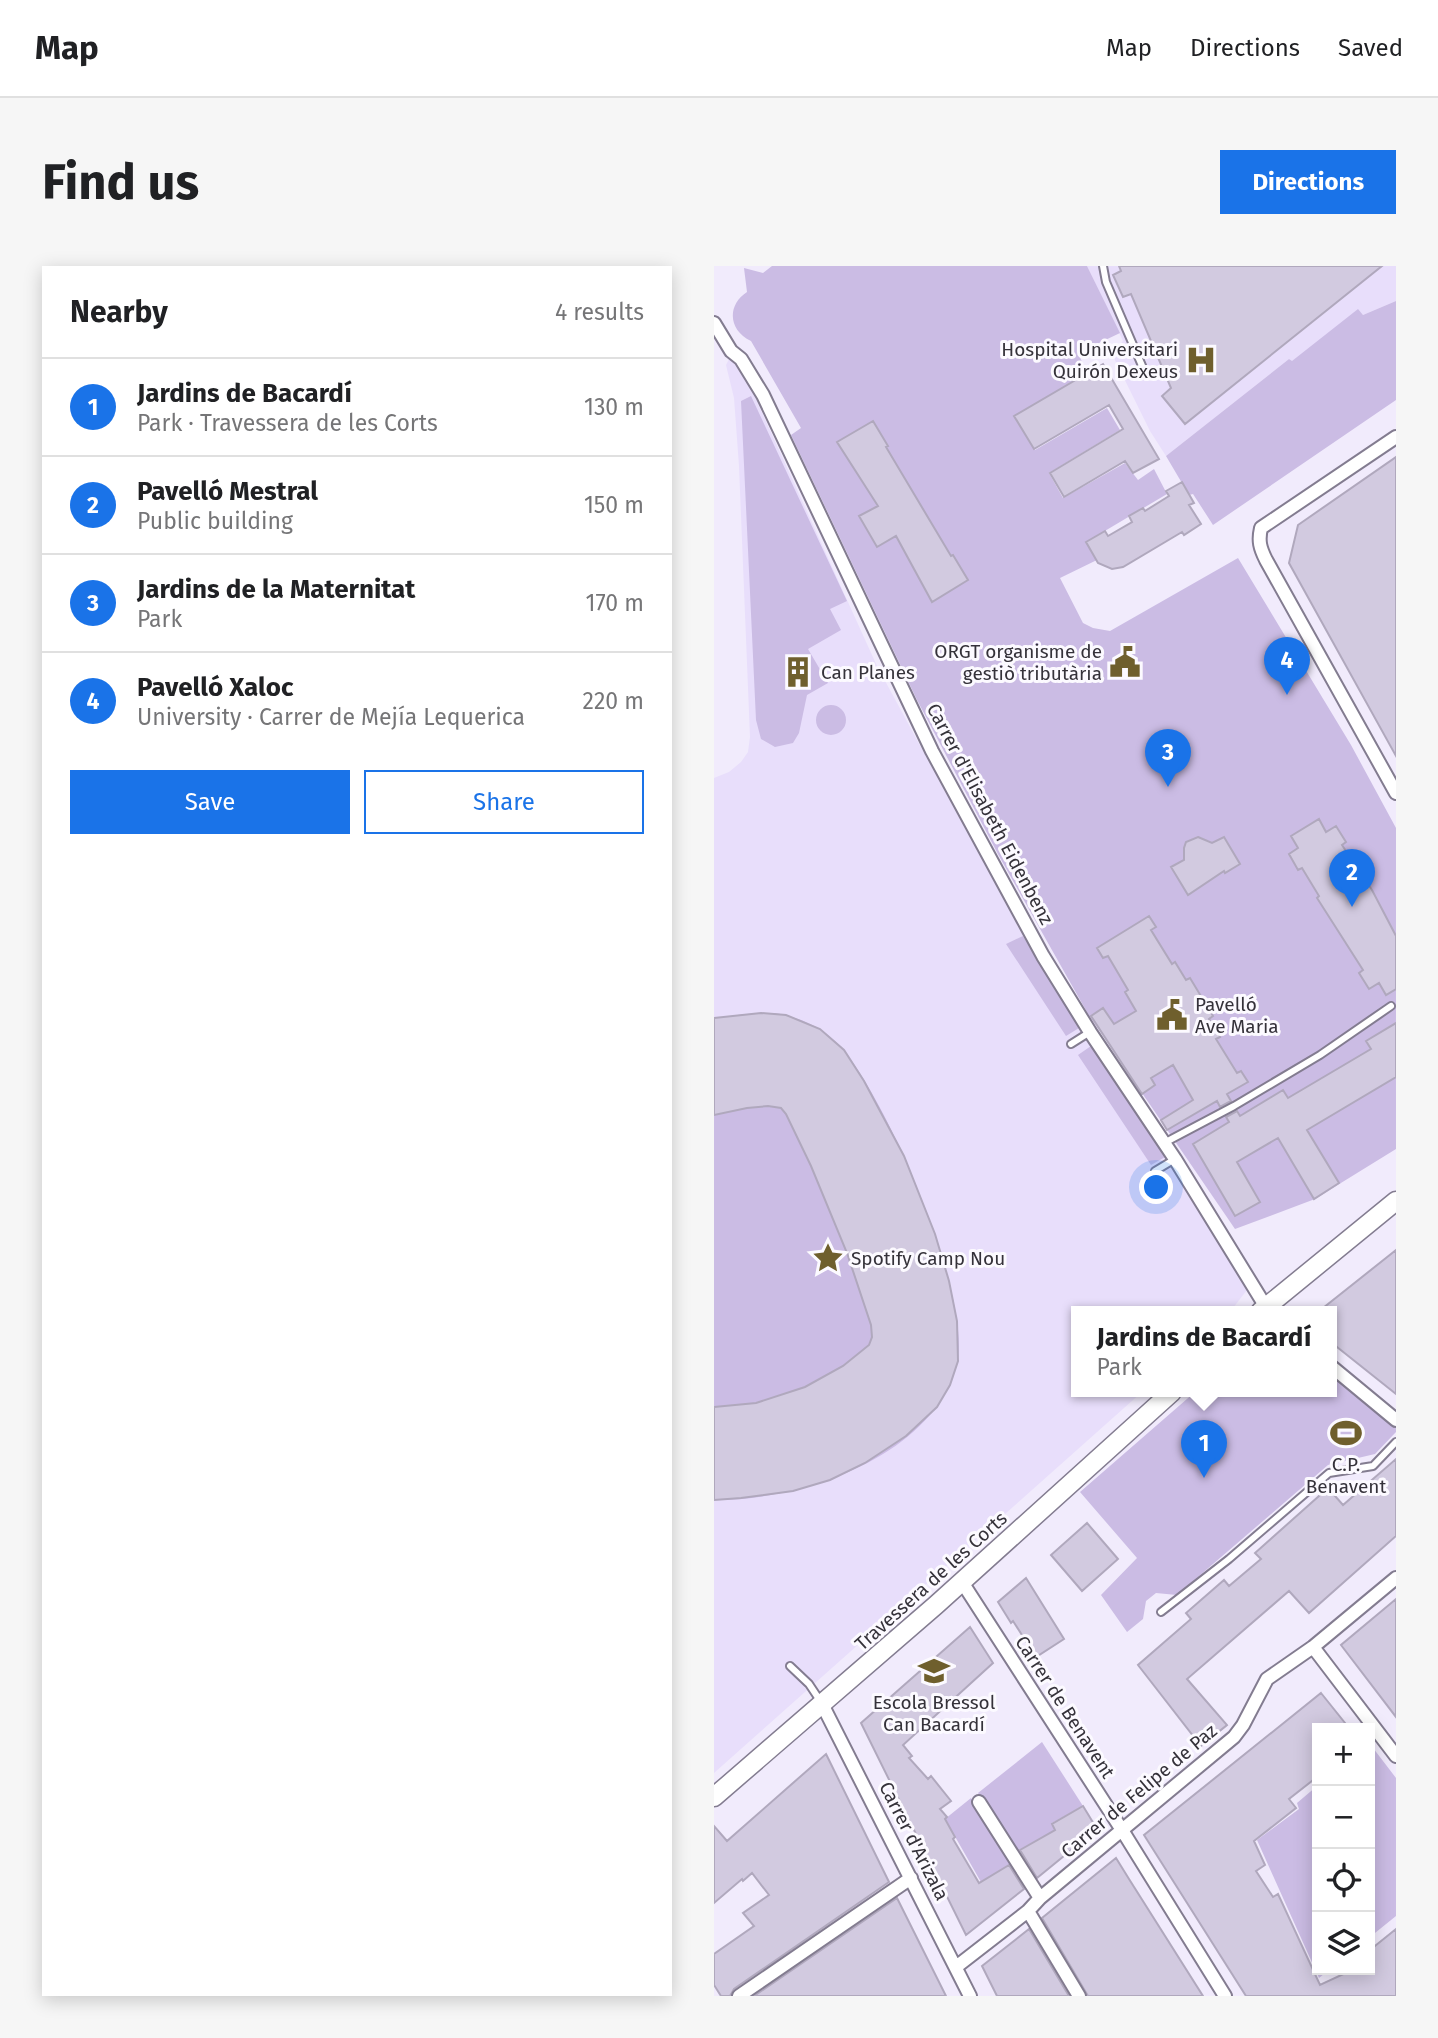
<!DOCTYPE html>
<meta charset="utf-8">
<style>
:root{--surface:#fff;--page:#f6f6f6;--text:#202124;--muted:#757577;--line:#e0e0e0;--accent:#1a73e8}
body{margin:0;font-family:"Fira Sans",sans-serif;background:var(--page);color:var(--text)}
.controls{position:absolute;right:21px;bottom:21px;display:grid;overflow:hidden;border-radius:0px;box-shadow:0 4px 18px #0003}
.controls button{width:63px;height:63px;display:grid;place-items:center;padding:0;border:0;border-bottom:2px solid var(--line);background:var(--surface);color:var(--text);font:35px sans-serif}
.you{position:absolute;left:443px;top:922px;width:24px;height:24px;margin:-18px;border:5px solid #fff;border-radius:50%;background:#1a73e8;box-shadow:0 0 0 10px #1a73e833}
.badge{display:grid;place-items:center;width:46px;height:46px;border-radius:50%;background:var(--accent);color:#fff;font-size:23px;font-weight:700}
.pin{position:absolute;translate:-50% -58px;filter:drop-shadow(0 2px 4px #0008)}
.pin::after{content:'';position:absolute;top:37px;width:24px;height:21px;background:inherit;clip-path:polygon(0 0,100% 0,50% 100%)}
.popup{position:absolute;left:357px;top:1040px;width:266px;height:91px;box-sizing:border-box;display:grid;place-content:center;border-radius:0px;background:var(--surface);filter:drop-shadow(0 2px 5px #0005);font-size:23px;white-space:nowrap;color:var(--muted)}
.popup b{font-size:26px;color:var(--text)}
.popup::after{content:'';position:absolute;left:50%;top:100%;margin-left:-14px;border:14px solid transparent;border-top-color:var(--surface)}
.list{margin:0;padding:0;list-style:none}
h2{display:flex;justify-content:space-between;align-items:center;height:91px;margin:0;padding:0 28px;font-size:30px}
h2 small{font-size:23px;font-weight:400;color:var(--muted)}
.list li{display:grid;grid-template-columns:46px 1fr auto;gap:21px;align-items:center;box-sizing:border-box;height:98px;padding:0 28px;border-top:2px solid var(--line)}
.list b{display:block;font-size:26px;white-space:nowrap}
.list p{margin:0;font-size:23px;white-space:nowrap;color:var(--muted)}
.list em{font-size:23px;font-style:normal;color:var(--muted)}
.actions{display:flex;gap:14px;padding:21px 28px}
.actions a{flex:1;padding:16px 0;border:2px solid var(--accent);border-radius:0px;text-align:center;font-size:24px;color:var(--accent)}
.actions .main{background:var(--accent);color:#fff}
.icon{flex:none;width:38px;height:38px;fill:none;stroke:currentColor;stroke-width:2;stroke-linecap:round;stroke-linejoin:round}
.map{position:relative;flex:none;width:682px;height:1730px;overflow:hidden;border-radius:0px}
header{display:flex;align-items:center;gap:42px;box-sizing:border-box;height:98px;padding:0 35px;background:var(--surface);border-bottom:2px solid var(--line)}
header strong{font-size:33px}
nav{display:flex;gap:38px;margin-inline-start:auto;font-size:24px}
.intro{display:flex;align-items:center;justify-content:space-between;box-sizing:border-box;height:168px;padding:0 42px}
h1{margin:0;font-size:49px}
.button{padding:18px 32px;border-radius:0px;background:var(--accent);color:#fff;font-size:24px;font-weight:700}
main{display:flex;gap:42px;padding:0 42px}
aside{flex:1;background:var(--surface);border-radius:0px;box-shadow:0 4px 18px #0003}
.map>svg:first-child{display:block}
.built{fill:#e8defb}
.green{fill:#cbbce4}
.building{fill:#d2cae0;stroke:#b0a8bd;stroke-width:2}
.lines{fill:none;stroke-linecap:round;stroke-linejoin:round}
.service-casing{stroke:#837c90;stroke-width:10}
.minor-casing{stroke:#837c90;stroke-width:16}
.secondary-casing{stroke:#837c90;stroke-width:21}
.service{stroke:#fff;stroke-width:6}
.minor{stroke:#fff;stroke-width:12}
.secondary{stroke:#fff;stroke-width:18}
.labels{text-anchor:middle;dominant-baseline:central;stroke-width:6;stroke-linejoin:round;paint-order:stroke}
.poi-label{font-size:19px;fill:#35323a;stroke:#fcfaff;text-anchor:start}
.street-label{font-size:19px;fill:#35323a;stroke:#fcfaff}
</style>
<header>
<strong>Map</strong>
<nav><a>Map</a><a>Directions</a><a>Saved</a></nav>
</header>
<div class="intro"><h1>Find us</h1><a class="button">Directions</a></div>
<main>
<aside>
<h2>Nearby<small>4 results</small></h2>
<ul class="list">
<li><span class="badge">1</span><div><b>Jardins de Bacardí</b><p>Park · Travessera de les Corts</p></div><em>130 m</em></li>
<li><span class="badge">2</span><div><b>Pavelló Mestral</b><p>Public building</p></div><em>150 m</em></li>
<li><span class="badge">3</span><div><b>Jardins de la Maternitat</b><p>Park</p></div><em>170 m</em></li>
<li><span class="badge">4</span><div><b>Pavelló Xaloc</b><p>University · Carrer de Mejía Lequerica</p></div><em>220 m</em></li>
</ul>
<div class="actions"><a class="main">Save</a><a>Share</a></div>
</aside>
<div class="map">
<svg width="682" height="1730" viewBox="0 0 682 1730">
<rect width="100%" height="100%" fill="#f1ebfc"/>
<path class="built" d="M373 0H682V35L649 49 644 44 578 96 575 93 452 190 436 165 398 88 409 75Z
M20 92 27 100 41 131 163 400 307 666 537 1013 536 1020 516 1046H362V1126H428L0 1507V512L15 506 27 496 34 486 36 471 25 200 20 132 12 99 15 93Z"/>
<path class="green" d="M58 0H373L406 67 364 87 373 107 301 150 321 184 393 142 406 164 335 207 349 232 411 197 424 214 440 203 453 228 374 275 385 293 346 312 369 357 379 362 396 365 524 292 637 479 682 562V883L601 933 521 963 374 748 285 590 203 434 77 169 87 162 37 75C14 64 13 39 33 26L30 2 49 7Z
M682 35V134L499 259 479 228 475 229 452 190 575 93 578 95 644 43 649 49Z
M37 130 133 335 116 343 127 364 94 383 114 417 93 429 85 467 79 477 61 481 47 473 42 454 27 135Z
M102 454a15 15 0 1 1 30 0a15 15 0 1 1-30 0Z
M309 670 365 762 352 770 292 678Z
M61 747C83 751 105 759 122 776 170 823 259 1032 243 1098 219 1191 86 1235 0 1234V752L32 748Z
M377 780 451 891 437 899 364 789Z
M618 1109 682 1162V1166L661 1188 614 1199 463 1329 442 1327 432 1335 429 1353 413 1366 387 1329 423 1292 366 1226 481 1126H618Z
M328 1476 369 1540 338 1557 341 1564 302 1586 264 1527Z
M656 1478 682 1512V1650L656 1671Z
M603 1520V1704H615L605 1712 543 1574 585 1543 583 1537Z
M257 1532 300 1596 267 1616 231 1553Z"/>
<path class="building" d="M405 0H668L471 158 448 130 457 122 417 28 409 31 399 9 407 5Z
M389 98 445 193 419 207 411 195 350 231 336 207 409 163 395 139 320 183 300 150Z
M159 155 174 180 172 181 237 290 239 289 254 314 218 336 182 270 163 281 145 250 164 240 123 176Z
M682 191V490L575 297 584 259Z
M468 216 480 237 475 239 487 258 470 269 468 266 409 301 398 303 384 297 372 276 391 265 394 270 418 256 415 250 429 242 431 245 455 230 452 225Z
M605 553 612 566 622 560 632 576 628 579 658 624 682 670V723L672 729 665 717 655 723 645 707 649 704 603 632 605 630 588 602 584 604 575 588 584 582 577 570Z
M484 571 498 577 510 571 526 598 511 607 510 605 474 629 457 601 470 594V582L472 576Z
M435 650 442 661 437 664 458 698 461 696 472 714 476 712 499 750 495 753 506 771 502 773 523 807 527 805 534 816 513 828 517 835 506 841 503 835 453 864 447 854 479 834 459 799 437 812 441 819 428 828 377 750 389 742 400 758 422 745 411 726 414 724 394 690 389 692 383 682Z
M47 747 72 749 106 763 130 784 150 815 190 890 221 968 235 1015 243 1055 244 1095 236 1119 223 1141 192 1170 151 1197 116 1214 79 1225 27 1232 0 1234V1141L42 1137 91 1121 129 1100 155 1079 158 1071 157 1059 133 987 97 900 72 848 67 842 54 840 33 842 0 849V752Z
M682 757V811L593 864 625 917 600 933 564 872 523 896 546 936 521 950 479 878 515 856 512 851 523 845 526 850 569 824 574 832 657 783 652 775Z
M682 984V1128L618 1077V1046H604Z
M682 1193V1270L595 1347 575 1325 473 1413 513 1459 487 1480 424 1399 477 1353 472 1347 510 1314 515 1320 547 1293 541 1287 614 1222 629 1239Z
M373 1257 404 1293 368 1325 337 1289Z
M312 1312 350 1373 322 1391 299 1355 297 1357 284 1336Z
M682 1333V1451L627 1379Z
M256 1361 279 1397 189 1479 198 1490 195 1492 214 1513 217 1510 237 1535 226 1543 233 1551 231 1553 241 1571 239 1573 265 1617 295 1599 310 1623 252 1669 147 1457Z
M607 1427 635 1462H603V1511L575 1533 582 1542 540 1575 551 1599 542 1605 559 1631 564 1628 606 1719 638 1704H656V1684L682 1663V1730H532L430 1569Z
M112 1488 175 1616 20 1723 16 1730H7L0 1719V1688L40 1660 29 1647 55 1629 38 1607 29 1615 28 1613 0 1637V1560L13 1575Z
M369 1540 383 1563 323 1612 306 1584 341 1564 338 1558Z
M402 1592 415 1613 489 1730H374L328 1652Z
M183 1632 232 1730H40Z
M315 1663 355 1730H283L268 1700Z"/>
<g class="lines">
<defs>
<path id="service" d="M389 0 392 16 432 109
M357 778 376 766
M450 877 520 840 606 789 677 740
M441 905 461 893
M447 1346 515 1293 615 1207 659 1200 682 1176
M76 1400 95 1418 107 1436"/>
<path id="minor" d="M0 57 17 85 27 93 49 129 218 485 329 690 376 766 461 893 555 1046
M682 171 547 262C544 275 546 282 552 294L682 527
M618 1101 682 1154
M248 1316 408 1564 511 1730
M599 1381 682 1490
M108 1438 256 1730
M265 1536 326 1632
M314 1645 365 1730
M242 1701 314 1645 326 1632 520 1471 529 1459 553 1413 599 1381 682 1312
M25 1730 197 1612"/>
<path id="secondary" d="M546 1046 682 935
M0 1531 222 1339 458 1126"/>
</defs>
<use href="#service" class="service-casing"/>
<use href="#minor" class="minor-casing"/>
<use href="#secondary" class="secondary-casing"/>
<use href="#service" class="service"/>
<use href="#minor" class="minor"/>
<use href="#secondary" class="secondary"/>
</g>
<defs>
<symbol id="hospital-bare" viewBox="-9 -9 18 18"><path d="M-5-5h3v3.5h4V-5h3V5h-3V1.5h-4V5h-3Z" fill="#6f5f2d" stroke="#fcfaff" stroke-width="2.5" paint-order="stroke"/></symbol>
<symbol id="civic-bare" viewBox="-9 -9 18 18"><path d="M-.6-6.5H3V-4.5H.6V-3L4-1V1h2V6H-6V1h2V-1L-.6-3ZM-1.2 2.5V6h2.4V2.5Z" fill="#6f5f2d" stroke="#fcfaff" stroke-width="2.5" paint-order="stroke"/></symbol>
<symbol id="building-bare" viewBox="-9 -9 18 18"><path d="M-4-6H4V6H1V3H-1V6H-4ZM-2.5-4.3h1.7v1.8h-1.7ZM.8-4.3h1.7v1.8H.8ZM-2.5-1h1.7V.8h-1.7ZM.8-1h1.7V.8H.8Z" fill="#6f5f2d" stroke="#fcfaff" stroke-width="2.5" paint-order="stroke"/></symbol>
<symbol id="sight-bare" viewBox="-9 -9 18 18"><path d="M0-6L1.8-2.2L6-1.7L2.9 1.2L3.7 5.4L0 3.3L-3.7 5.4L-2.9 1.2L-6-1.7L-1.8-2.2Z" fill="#6f5f2d" stroke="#fcfaff" stroke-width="2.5" paint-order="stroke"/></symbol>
<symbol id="stadium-bare" viewBox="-9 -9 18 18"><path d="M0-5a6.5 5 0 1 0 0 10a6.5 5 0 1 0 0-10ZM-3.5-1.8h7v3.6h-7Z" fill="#6f5f2d" stroke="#fcfaff" stroke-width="2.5" paint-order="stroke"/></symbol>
<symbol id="school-bare" viewBox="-9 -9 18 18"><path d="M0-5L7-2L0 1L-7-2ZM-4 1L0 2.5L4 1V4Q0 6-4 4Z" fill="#6f5f2d" stroke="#fcfaff" stroke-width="2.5" paint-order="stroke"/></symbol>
</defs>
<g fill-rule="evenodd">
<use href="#hospital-bare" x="465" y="72" width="44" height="44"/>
<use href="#civic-bare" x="389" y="374" width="44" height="44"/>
<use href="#building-bare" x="62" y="384" width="44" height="44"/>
<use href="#civic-bare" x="436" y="727" width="44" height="44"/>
<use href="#sight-bare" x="92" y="970" width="44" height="44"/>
<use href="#stadium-bare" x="610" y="1145" width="44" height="44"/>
<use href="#school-bare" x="198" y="1383" width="44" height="44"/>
</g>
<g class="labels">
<g class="poi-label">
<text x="464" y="83" text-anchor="end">Hospital Universitari<tspan x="464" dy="22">Quirón Dexeus</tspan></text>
<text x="388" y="385" text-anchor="end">ORGT organisme de<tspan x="388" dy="22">gestiò tributària</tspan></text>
<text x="107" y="406">Can Planes</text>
<text x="481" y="738">Pavelló<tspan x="481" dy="22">Ave Maria</tspan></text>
<text x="137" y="992">Spotify Camp Nou</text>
<text x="632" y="1198" text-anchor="middle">C.P.<tspan x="632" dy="22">Benavent</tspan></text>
<text x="220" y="1436" text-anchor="middle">Escola Bressol<tspan x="220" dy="22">Can Bacardí</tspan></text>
</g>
<g class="street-label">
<text transform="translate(276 548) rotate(62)">Carrer d'Elisabeth Eidenbenz</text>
<text transform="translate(217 1315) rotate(-42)">Travessera de les Corts</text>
<text transform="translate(351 1441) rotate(57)">Carrer de Benavent</text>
<text transform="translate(425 1525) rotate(-40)">Carrer de Felipe de Paz</text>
<text transform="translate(200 1575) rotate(63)">Carrer d'Arizala</text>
</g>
</g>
</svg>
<div class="controls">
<button>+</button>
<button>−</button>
<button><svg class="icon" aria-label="locate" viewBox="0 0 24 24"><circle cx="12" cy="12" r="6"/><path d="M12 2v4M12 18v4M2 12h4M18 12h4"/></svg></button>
<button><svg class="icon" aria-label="layers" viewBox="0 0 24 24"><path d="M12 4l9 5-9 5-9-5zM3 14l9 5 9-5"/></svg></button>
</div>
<div class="you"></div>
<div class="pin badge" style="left:490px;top:1212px">1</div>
<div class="popup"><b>Jardins de Bacardí</b>Park</div>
<div class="pin badge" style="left:638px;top:641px">2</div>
<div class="pin badge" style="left:454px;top:521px">3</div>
<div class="pin badge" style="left:573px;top:429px">4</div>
</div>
</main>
